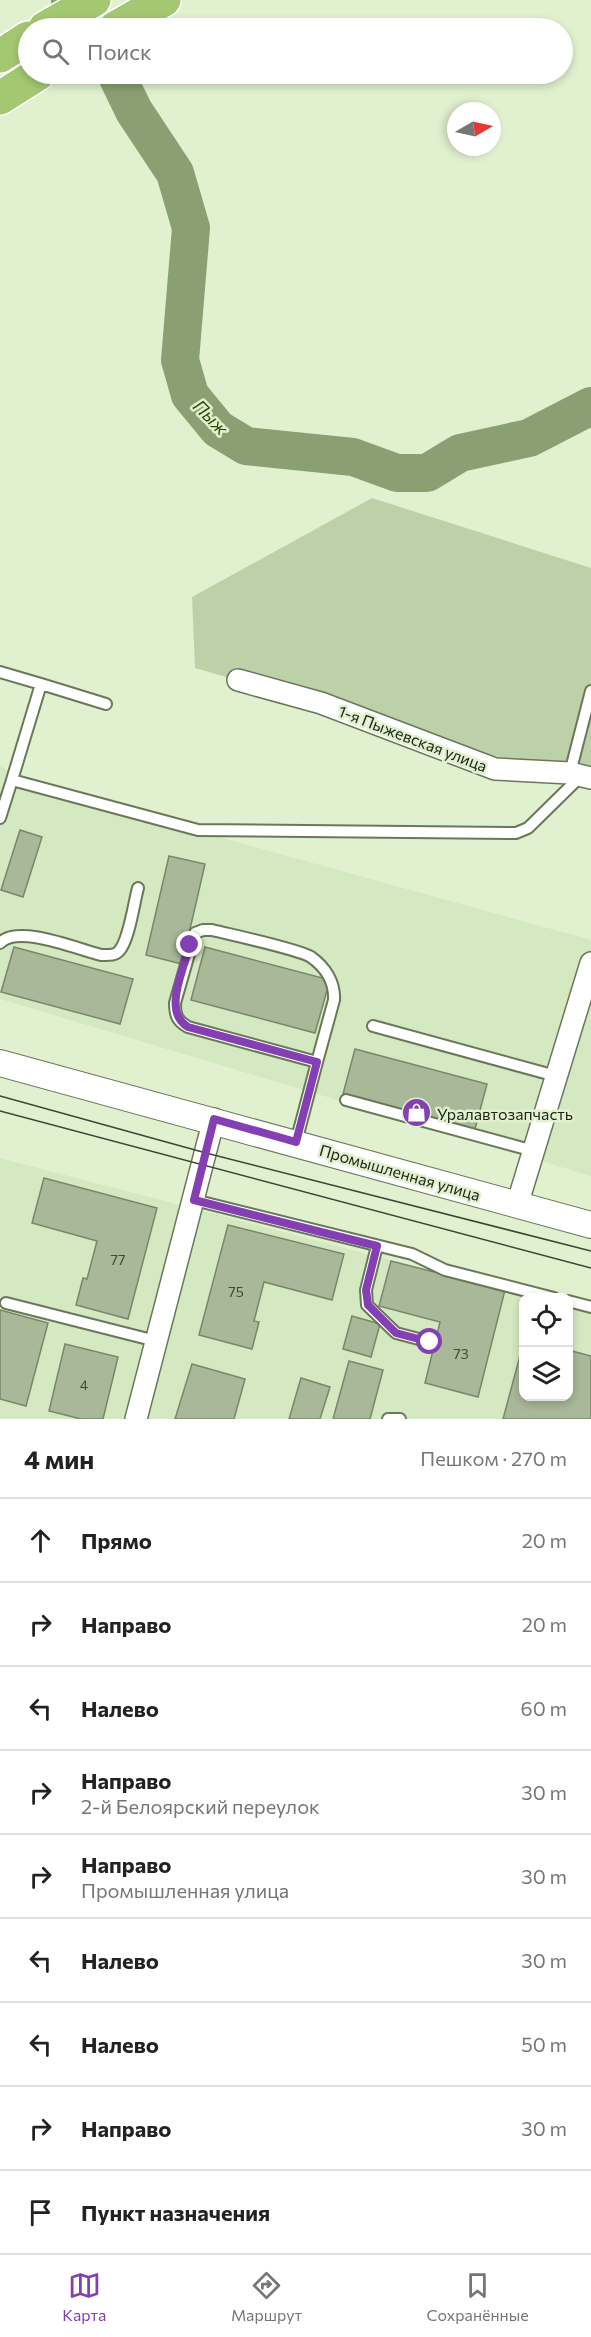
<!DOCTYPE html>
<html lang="ru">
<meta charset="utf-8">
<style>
:root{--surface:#fff;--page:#f2f2f2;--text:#222;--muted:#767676;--line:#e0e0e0;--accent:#843fb2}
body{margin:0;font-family:Commissioner,sans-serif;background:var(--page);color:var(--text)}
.controls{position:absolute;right:18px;bottom:18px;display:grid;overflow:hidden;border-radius:12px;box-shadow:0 3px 9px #0003}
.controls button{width:54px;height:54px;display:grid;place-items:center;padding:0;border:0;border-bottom:2px solid var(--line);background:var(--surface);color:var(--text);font:30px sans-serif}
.compass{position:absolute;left:447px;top:102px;width:54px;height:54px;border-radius:50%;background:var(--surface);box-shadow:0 3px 9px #0003;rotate:81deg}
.stop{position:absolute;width:18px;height:18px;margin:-14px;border:4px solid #843fb2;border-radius:50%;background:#fff}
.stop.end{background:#843fb2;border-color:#fff;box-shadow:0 2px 6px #0008}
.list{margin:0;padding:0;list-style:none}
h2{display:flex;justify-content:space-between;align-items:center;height:78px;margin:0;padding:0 24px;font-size:26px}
h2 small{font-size:20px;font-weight:400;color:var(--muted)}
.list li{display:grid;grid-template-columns:39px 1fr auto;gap:18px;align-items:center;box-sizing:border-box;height:84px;padding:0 24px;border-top:2px solid var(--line)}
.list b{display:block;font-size:22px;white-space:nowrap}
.list p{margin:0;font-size:20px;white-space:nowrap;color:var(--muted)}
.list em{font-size:20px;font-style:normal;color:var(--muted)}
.icon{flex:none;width:33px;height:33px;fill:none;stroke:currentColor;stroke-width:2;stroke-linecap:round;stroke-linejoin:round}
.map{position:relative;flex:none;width:591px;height:1419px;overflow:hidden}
.search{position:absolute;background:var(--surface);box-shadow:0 3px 9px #0003;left:18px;right:18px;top:18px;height:66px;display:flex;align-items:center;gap:15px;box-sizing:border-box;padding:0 21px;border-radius:33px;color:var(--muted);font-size:22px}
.sheet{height:834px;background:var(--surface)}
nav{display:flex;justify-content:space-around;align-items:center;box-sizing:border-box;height:84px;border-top:2px solid var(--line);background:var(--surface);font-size:16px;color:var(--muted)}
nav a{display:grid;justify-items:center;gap:3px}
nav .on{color:var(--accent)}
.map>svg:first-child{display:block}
.built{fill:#d4e8c1}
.green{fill:#bdd1a8}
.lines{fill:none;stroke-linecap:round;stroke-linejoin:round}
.river{stroke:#8aa072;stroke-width:38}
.building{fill:#a8b898;stroke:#788769;stroke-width:1.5}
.service-casing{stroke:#6a785a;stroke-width:14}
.minor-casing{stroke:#6a785a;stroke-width:24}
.tertiary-casing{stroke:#6a785a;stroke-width:28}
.trunk-casing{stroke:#fff;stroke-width:36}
.service{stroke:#fff;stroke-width:10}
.minor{stroke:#fff;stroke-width:21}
.tertiary{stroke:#fff;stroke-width:26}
.trunk{stroke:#a4c872;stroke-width:33}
.tram{stroke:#3c4435;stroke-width:1.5}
.route{stroke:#843fb2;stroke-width:8}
.labels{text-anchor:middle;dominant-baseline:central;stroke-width:5;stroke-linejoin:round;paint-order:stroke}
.number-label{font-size:14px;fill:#424a3a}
.street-label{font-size:16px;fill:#20261a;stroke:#e1f1d0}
.poi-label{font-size:16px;fill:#20261a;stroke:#e1f1d0;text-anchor:start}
.water-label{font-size:18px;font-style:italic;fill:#2f4900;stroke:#e1f1d0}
</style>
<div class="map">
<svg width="591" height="1419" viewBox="0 0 591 1419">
<rect width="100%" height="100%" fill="#e1f1d0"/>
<path class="built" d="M0 766 31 785 591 940V1176L0 999Z
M0 1158 532 1297 524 1298V1396H568L569 1307 591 1313V1419H0Z"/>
<path class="green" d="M372 498 591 568V784L195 668 192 597Z"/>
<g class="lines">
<path class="river" d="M70 0 88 28
M116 74 134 111 175 173 191 228 180 360 190 395 218 429 246 446 353 457 397 473H427L460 453 529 438 591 406"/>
</g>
<path class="building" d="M20 830 42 837 23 897 1 890Z
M169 856 205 864 182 964 146 955Z
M14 947 133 979 120 1024 1 992Z
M205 947 330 980 315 1033 191 1000Z
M355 1049 487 1084 475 1129 343 1094Z
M44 1178 157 1208 128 1319 76 1305 83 1278 87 1279 97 1241 32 1223Z
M228 1225 344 1254 332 1300 264 1282 254 1321 259 1322 252 1349 199 1335Z
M391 1261 505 1290 478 1397 425 1383 440 1322 379 1306Z
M0 1310 48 1323 26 1406 0 1399Z
M352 1316 380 1324 371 1357 343 1349Z
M524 1341V1396H568V1350L591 1356V1419H503Z
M65 1344 118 1357 103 1419H81L49 1411Z
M349 1361 383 1370 370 1419H333Z
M192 1364 245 1379 234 1419H175Z
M301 1378 330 1387 320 1419H289Z"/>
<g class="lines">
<defs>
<path id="service" d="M0 672 41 684 12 780
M41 684 106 704
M570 773 591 691
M0 818 12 780 198 830 516 833 528 828 581 776
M0 943C18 924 77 949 101 955 107 955 115 956 119 951 129 941 134 902 138 888
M373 1026 556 1076
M346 1100 534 1151
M296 1142 317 1062 188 1027C177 1021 175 1015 175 1003L195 933 203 930H212C232 935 298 949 311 957 325 967 335 982 334 1000L317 1062
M194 1200 412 1254 445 1270 554 1298
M377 1246 366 1290 367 1305 396 1333 430 1342
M568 1301 591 1307
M6 1303 156 1341
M388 1419H400"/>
<path id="minor" d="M238 680 321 703 495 769 570 773 591 778
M517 1205 591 963
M136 1419 214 1119"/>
<path id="tertiary" d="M0 1063 591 1225"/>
<path id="trunk" d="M45 28 94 0
M115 28 164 0
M0 56 28 38
M0 98 38 74"/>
</defs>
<use href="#service" class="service-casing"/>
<use href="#minor" class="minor-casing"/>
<use href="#tertiary" class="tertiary-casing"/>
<use href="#trunk" class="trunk-casing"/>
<use href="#service" class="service"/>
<use href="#minor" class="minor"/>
<use href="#tertiary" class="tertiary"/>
<use href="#trunk" class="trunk"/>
<path class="tram" d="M0 1096 206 1153 591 1251
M0 1111 591 1268"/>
</g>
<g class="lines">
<path class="route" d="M190 945C184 969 162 1012 188 1027L317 1062 296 1142 214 1119 194 1200 377 1246 366 1290 368 1305 396 1333 430 1342"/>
</g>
<defs>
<symbol id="shop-disc" viewBox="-11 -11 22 22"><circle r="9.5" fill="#843fb2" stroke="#e1f1d0"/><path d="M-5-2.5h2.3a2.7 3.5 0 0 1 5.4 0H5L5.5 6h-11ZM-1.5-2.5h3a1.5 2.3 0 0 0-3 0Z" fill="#fff"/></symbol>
</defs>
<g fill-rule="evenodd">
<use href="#shop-disc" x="400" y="1096" width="33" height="33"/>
</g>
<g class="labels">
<g class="number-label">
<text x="118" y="1259">77</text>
<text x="236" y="1291">75</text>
<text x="461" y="1353">73</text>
<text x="84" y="1384">4</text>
</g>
<g class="street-label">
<text transform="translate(413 738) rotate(21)">1-я Пыжевская улица</text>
<text transform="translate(400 1172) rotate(16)">Промышленная улица</text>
</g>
<g class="poi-label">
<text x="437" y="1113">Уралавтозапчасть</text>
</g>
<g class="water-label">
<text transform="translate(211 417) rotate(45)">Пыж</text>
</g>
</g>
</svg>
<div class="controls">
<button><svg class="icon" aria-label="locate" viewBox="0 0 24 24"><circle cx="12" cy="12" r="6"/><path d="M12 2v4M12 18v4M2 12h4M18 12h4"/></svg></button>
<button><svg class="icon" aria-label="layers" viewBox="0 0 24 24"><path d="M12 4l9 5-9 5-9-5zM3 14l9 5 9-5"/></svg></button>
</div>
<svg class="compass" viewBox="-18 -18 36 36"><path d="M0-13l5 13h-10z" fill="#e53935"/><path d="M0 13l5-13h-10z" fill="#767676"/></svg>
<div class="stop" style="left:430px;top:1342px"></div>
<div class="stop end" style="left:190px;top:945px"></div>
<div class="search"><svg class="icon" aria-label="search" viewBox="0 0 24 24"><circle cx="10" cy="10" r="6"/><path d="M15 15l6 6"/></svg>Поиск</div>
</div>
<section class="sheet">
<h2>4 мин<small>Пешком · 270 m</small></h2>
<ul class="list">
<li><svg class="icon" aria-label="ahead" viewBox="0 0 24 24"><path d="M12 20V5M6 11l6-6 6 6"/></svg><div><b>Прямо</b></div><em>20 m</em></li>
<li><svg class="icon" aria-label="right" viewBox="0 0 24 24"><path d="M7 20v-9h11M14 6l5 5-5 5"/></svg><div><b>Направо</b></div><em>20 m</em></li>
<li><svg class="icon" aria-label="left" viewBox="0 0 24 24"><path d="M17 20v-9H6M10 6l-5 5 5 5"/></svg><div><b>Налево</b></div><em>60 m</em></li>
<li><svg class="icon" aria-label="right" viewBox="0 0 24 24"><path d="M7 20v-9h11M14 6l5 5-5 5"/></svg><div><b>Направо</b><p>2-й Белоярский переулок</p></div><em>30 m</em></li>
<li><svg class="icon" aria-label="right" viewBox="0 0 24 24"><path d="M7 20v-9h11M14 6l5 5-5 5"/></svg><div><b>Направо</b><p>Промышленная улица</p></div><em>30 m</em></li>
<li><svg class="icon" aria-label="left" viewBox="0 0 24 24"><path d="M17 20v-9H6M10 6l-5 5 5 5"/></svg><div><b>Налево</b></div><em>30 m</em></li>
<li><svg class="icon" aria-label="left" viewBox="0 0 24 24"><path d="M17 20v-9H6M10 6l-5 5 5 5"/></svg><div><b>Налево</b></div><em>50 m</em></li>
<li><svg class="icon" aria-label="right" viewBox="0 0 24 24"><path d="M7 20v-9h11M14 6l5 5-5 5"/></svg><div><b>Направо</b></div><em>30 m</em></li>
<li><svg class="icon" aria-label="arrive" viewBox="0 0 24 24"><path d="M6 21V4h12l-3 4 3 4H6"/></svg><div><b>Пункт назначения</b></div></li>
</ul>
</section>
<nav>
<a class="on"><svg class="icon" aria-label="map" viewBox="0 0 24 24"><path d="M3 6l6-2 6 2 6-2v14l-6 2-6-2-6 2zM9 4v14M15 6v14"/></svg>Карта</a>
<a><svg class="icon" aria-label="directions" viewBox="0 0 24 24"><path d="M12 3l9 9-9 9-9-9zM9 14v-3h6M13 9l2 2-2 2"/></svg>Маршрут</a>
<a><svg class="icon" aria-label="saved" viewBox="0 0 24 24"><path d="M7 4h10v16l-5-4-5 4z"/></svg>Сохранённые</a>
</nav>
